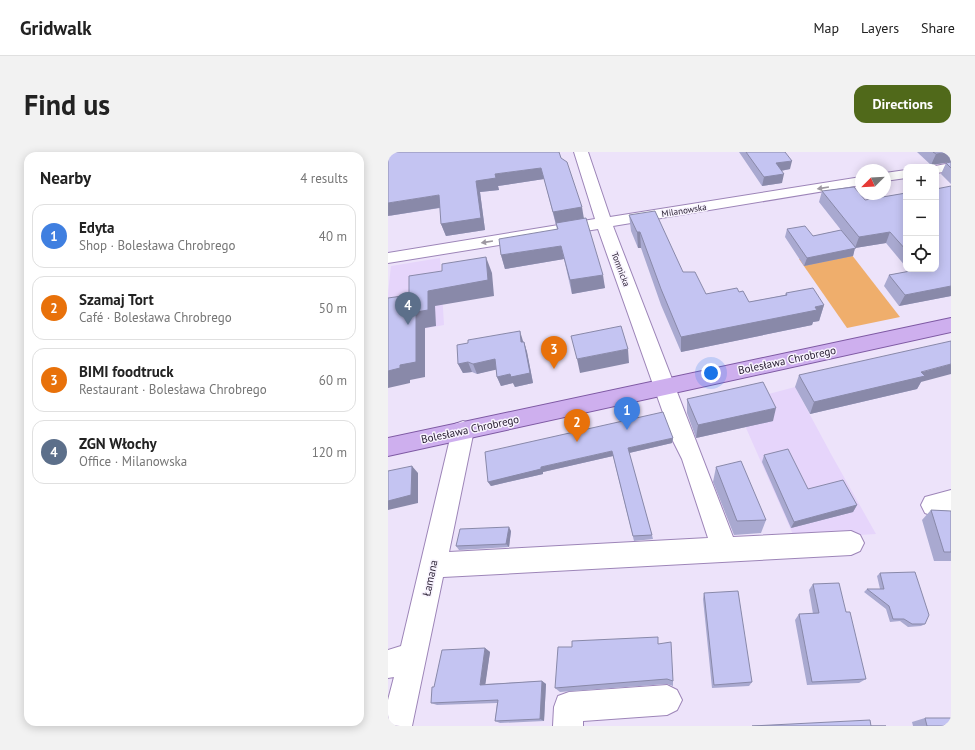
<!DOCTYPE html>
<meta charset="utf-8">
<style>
:root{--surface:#fff;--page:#f2f2f2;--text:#222;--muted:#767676;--line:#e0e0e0;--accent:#50691a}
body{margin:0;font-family:"PT Sans",sans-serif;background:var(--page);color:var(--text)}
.controls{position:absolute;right:12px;top:12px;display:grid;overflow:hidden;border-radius:8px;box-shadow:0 2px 10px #0003}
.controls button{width:36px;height:36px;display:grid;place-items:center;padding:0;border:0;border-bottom:1px solid var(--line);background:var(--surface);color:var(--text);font:20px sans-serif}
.compass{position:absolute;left:467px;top:12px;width:36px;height:36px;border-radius:50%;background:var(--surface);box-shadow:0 2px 10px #0003;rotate:246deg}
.you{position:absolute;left:323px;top:221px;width:14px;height:14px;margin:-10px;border:3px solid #fff;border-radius:50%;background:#1a73e8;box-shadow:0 0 0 6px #1a73e833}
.badge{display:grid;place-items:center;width:26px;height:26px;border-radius:50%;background:var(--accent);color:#fff;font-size:13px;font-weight:700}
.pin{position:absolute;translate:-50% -33px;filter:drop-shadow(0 1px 2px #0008)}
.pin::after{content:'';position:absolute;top:21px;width:14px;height:12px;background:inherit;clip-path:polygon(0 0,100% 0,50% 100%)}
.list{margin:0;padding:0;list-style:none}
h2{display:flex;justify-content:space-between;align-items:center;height:52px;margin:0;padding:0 16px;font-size:17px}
h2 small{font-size:13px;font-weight:400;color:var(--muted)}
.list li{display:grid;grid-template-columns:26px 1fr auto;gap:12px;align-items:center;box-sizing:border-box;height:64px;margin:0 8px 8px;padding:0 8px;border:1px solid var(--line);border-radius:12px}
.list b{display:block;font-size:15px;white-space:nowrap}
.list p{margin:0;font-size:13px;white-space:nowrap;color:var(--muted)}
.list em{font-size:13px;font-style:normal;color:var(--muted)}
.icon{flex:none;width:22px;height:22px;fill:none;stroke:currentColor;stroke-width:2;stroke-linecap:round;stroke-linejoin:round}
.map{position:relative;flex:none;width:563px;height:574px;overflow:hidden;border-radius:12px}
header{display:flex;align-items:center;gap:24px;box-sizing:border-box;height:56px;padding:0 20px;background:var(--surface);border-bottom:1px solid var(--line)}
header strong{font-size:19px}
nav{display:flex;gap:22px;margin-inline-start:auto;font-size:14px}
.intro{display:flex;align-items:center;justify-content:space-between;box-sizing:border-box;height:96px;padding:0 24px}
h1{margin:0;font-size:28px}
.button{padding:10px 18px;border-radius:12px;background:var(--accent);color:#fff;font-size:14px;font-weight:700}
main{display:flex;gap:24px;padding:0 24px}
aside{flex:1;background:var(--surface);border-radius:12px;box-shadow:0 2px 10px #0003}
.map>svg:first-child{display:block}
.built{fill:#e6d5fb}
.green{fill:#efae6c}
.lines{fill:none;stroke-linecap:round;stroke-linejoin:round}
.minor-casing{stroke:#9d85b8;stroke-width:2}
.major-casing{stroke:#7e59a3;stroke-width:2}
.minor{fill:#fff;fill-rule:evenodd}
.major{fill:#ceafee;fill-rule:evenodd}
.wall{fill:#a9a9d0}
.shaded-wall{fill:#8989a9}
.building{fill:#c4c4f2;stroke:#8989a9}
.oneway{fill:#9d98a1}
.labels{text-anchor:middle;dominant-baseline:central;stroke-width:3;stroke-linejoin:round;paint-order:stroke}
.far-street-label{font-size:9px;fill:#251b2f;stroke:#f8f3fe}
.street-label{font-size:11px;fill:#251b2f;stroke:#f8f3fe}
</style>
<header>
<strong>Gridwalk</strong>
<nav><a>Map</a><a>Layers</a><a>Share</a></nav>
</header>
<div class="intro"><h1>Find us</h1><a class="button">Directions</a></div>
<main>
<aside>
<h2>Nearby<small>4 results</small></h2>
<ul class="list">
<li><span class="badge" style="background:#3f7fe0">1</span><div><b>Edyta</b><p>Shop · Bolesława Chrobrego</p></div><em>40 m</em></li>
<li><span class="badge" style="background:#e8710a">2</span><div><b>Szamaj Tort</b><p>Café · Bolesława Chrobrego</p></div><em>50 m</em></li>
<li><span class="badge" style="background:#e8710a">3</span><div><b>BIMI foodtruck</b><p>Restaurant · Bolesława Chrobrego</p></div><em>60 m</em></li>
<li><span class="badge" style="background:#5c6f8a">4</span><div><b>ZGN Włochy</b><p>Office · Milanowska</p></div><em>120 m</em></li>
</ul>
</aside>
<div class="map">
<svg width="563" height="574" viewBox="0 0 563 574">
<rect width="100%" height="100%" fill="#ede3fa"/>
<path class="built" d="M52 106 56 173 0 183V141L3 114Z
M407 235 443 302 488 382 407 387 347 251Z"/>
<path class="green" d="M460 98 512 165 459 176 411 107Z"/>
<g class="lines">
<defs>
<path id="minor" d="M186 0H200L222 65 473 25V33L225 74 345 385 463 379 472 383 476 391 472 399 463 403 55 425 24 574H0V548L6 525 0 526V498L13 494 64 278 67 272 75 269 83 272 86 278 61 400 320 386 294 307 285 289 210 77 0 111V101L207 67Z
M563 11V19L548 21V15H542Z
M518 18V26L497 29V21Z
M563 338V360L545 364 537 361 533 353 537 345Z
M279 533 289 538 294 548 289 558 279 563 195 569V574H165L166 555 170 544 181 540Z"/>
<path id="major" d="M563 166V180L0 304V286Z"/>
</defs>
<use href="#minor" class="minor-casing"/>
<use href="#major" class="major-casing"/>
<use href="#minor" class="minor"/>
<use href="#major" class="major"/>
</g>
<path class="wall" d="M351 0H397L402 17 393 19 394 31 374 34Z
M529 0H563V10L543 13Z
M173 6 196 67 217 136 184 142 176 107 117 117 113 103 169 77 156 27 110 34 111 38 92 40 97 78 58 84 53 72 52 56 0 64Z
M563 10V32L553 22 558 11Z
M563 34V144L511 154 496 134 501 123 522 119 520 117H548Z
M434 39 477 48 518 41V115L498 91 467 96 465 104 416 114 397 85 399 77 425 84 453 78 431 50Z
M241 63 295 120 318 142 351 140 361 150 397 143 398 141 436 153 431 169 425 170 424 173 293 200 273 153 253 96H250L243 79Z
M136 190 139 200 145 231 127 235 125 231 113 234 109 225 108 217 89 222 84 220 75 221 70 212Z
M411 223 533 230 529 237 422 262 407 235Z
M299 247 385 269 308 286 299 261Z
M285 286 284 291 241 301 264 383 265 387 246 389 225 304 155 320V322L103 334 100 330Z
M376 303 420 337 469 353 465 360 403 376 374 310Z
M328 315 378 368 373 381 346 383 325 330Z
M543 358 563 359V409H546L534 368Z
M123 379 121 395 71 398 68 394Z
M492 421 537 472 533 474 520 475 512 469 502 470 498 457 476 440 479 437H492L489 424Z
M425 432 458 460 478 527 471 531 419 533 407 468 411 462H425L421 438Z
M316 441 364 530 361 534 324 536 315 447Z
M270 492 285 529V534L279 532 172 540 167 536 184 495Z
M97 496 102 500 97 532 154 529 158 532 156 569 112 571 107 569 109 551 49 553 43 551 46 535Z
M537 566 563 574H525L524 570Z"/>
<path class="shaded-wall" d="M563 0V10L543 13 548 2Z
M404 9 402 17 386 20 388 11Z
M153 16 156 27 110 34 111 38 92 40 97 78 58 84 53 72 88 29 107 22Z
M396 22 394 31 374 34 376 25Z
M51 43 56 55 0 64V51Z
M194 55 196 67 168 72 165 60Z
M249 80H252L253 96H250Z
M502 80 498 91 467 96 465 104 416 114 419 106 467 96 471 85Z
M173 94 176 107 117 117 113 103Z
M98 105 104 121 106 144 47 154 48 174 37 176V225L22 228V231L0 236V219L12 213 28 160 40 139Z
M215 123 217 136 184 142 182 128Z
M563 134V144L511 154 517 143Z
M436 153 431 169 425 170 424 173 293 200V185Z
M132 179 135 189 137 200 133 190Z
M136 190 139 200 145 231 127 235 125 231 113 234 109 225 122 222Z
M240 197 241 211 192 221 189 207Z
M107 207 111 217 89 222 85 212Z
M80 210 84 220 75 221 70 212Z
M563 212V222L533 230 529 237 422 262 426 250Z
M388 256 385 269 308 286 310 273Z
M285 286 284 291 241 301 240 296Z
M224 299 225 304 155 320V322L103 334 100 330 153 315Z
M24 314 30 321V351L0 358V349Z
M469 353 465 360 403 376 406 370Z
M121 375 123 379 121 395 118 392Z
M97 496 102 500 97 535 92 533Z
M154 529 158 532 156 569 152 567Z"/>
<path class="building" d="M0 0H171L173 6 179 10 194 55 165 60 153 16 107 22 108 26 88 29 93 66 53 72 51 43 0 51Z
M358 0H397L404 9 388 11 396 22 376 25Z
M545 0H562L548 2Z
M563 10V16L558 11Z
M563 34V134L517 143 501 123 533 117H548V37Z
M466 35 477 48 518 41V98L502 80 471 85 434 39Z
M267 59 295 120H307L318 142 349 136 351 140 355 139 361 150 399 143 398 141 425 136 436 153 427 155 429 158 293 185 273 137 252 80H249L241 63Z
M198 66 215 123 182 128 173 94 113 103 111 87 170 77 168 71Z
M417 74 425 84 453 78 468 96 419 106 399 77Z
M98 105 100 128 40 139V158L28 160V210L12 213V216L0 219V146L21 143V124L54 119V112Z
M233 174 240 197 189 207 183 184Z
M132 179 133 190H136L142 221 123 225 122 222 109 225 107 207 85 212 80 210 70 212 69 193 80 191V188Z
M563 189V212L533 220 537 224 426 250 411 223Z
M375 230 388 256 310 273 299 247Z
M275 260 285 286 240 296 264 383 245 384 224 299 153 315V317L100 330 97 300Z
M400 297 420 337 455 328 469 353 406 370 376 303Z
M353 309 378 368 349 369 328 315Z
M24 314 23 343 0 349V319Z
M543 358 563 359V400H556Z
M121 375 118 392 68 394 72 377Z
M527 420 541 463 537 472H524L516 467H505L501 454 479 437H496L492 421Z
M451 431 458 460H462L478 527 424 530 411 462 431 461 425 432Z
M350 439 364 530 326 533 316 441Z
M270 485V492L283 490 285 529 279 527 167 536 170 495H184V489Z
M97 496 92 533 154 529 152 567 107 569 110 548 43 551 44 535H46L54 498Z
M537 566H563V574H539Z
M482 568 483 574H498H364Z"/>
<defs><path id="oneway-solid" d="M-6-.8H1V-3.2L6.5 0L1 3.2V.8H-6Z"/></defs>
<g class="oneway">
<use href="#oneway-solid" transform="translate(435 36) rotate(171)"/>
<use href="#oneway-solid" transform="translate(99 90) rotate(171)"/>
</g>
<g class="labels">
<g class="far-street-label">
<text transform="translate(296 58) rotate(-9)">Milanowska</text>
<text transform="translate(233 117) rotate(69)">Tomnicka</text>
</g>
<g class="street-label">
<text transform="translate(399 208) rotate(-12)">Bolesława Chrobrego</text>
<text transform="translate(82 277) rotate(-12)">Bolesława Chrobrego</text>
<text transform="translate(42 426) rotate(-78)">Łamana</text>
</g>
</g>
</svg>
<div class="controls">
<button>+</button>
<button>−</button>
<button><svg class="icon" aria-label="locate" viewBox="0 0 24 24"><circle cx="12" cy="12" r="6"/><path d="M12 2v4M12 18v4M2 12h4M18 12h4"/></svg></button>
</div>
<svg class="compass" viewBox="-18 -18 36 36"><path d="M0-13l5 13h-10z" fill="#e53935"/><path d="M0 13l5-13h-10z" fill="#767676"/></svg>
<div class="you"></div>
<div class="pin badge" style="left:239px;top:278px;background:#3f7fe0">1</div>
<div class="pin badge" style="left:189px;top:290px;background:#e8710a">2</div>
<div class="pin badge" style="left:166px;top:217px;background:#e8710a">3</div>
<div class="pin badge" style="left:20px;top:173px;background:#5c6f8a">4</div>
</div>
</main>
